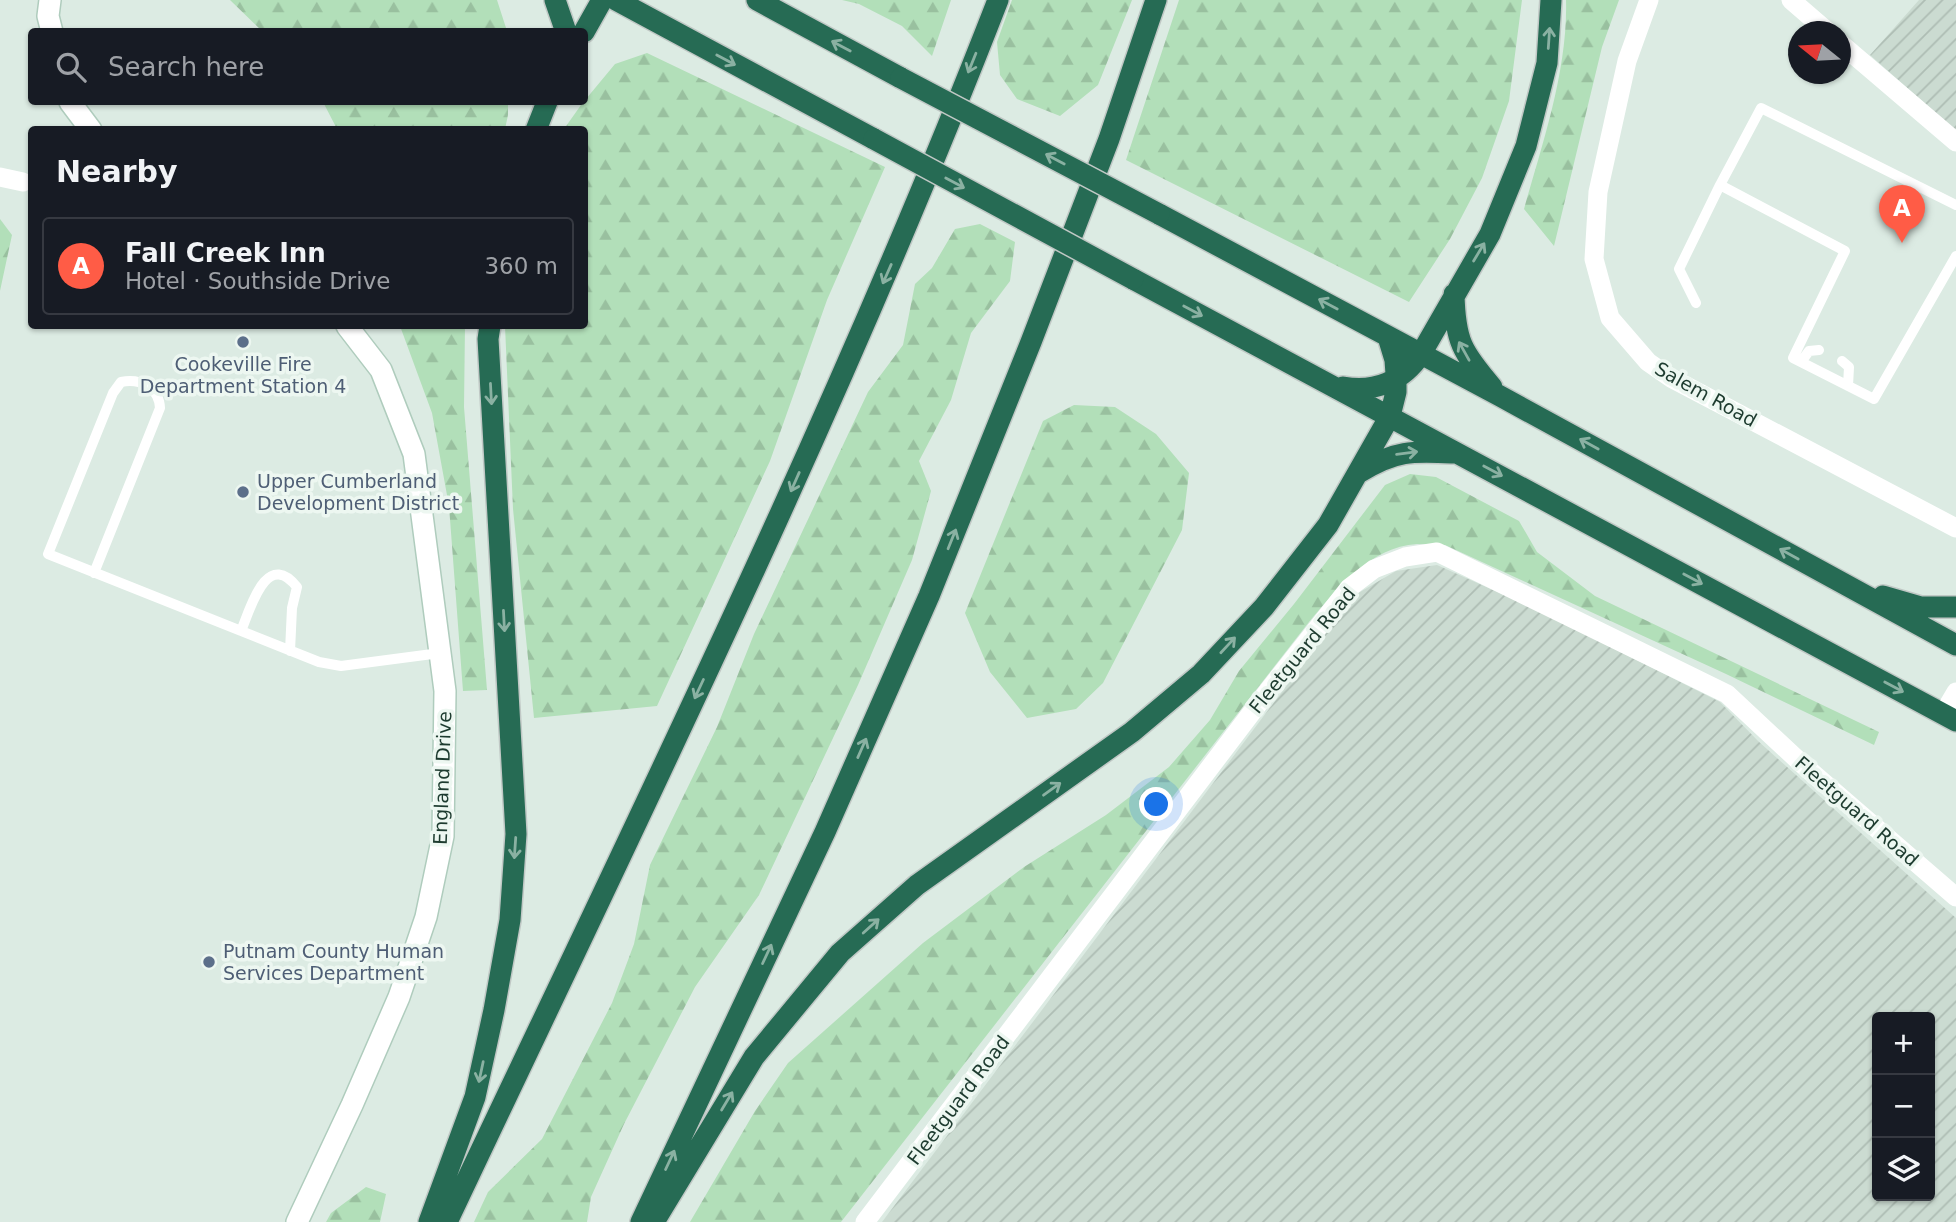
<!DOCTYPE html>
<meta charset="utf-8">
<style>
:root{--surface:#171b24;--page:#20242c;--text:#f1f3f6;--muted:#9ea1a6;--line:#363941;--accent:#ff5c46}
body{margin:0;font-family:"DejaVu Sans",sans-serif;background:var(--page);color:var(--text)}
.controls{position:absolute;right:21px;bottom:21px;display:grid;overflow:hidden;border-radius:7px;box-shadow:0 2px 5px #0004}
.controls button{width:63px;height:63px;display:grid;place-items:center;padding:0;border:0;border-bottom:2px solid var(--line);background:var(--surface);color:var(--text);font:35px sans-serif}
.compass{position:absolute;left:1788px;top:21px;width:63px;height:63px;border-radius:50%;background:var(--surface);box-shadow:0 2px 5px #0004;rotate:288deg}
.you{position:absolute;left:1157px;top:805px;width:24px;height:24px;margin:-18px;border:5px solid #fff;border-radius:50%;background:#1a73e8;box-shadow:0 0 0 10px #1a73e833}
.badge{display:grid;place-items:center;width:46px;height:46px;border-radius:50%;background:var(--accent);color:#fff;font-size:23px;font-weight:700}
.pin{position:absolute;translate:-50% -58px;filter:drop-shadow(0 2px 4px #0008)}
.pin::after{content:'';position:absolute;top:37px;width:24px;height:21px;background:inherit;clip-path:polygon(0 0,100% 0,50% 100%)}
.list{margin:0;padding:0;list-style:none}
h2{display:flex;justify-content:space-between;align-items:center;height:91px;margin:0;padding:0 28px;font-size:30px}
h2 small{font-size:23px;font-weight:400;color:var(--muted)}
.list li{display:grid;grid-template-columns:46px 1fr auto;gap:21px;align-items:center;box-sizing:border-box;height:98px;margin:0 14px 14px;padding:0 14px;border:2px solid var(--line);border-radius:7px}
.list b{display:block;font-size:26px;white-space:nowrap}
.list p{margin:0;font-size:23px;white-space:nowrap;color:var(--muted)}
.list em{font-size:23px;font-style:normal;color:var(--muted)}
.icon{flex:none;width:38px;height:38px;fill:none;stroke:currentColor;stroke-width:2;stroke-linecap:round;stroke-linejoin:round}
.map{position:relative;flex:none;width:1956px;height:1222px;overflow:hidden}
.search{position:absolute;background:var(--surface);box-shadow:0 2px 5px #0004;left:28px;top:28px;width:560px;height:77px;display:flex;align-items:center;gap:18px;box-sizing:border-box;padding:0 24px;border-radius:7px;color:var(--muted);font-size:26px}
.panel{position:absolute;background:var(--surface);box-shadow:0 2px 5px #0004;left:28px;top:126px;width:560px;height:203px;border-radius:7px}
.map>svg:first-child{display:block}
.industrial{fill:url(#industrial-furrows);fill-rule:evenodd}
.forest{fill:url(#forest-firs)}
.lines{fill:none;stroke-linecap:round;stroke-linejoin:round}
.secondary-casing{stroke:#afccbd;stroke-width:24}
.highway-casing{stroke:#c0c8c5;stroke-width:24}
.lane{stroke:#fff;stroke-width:10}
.street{stroke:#fff;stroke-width:19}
.secondary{stroke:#fff;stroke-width:21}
.highway{stroke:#266b54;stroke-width:21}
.highway-bridge-casing{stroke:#c0c8c5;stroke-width:24;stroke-linecap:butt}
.highway-bridge{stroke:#266b54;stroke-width:21}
.oneway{stroke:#8ab1a2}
.service-dot{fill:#5c6f8a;stroke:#edf7f1;stroke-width:2.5}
.labels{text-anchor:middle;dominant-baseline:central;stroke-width:7;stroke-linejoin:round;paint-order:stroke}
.service-label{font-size:19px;fill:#4e5e75;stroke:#edf7f1;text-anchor:start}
.street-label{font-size:19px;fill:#1d3b2f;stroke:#edf7f1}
</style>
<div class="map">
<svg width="1956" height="1222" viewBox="0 0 1956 1222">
<defs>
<pattern id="industrial-furrows" width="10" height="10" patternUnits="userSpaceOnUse" patternTransform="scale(1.75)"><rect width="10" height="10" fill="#cbdbd1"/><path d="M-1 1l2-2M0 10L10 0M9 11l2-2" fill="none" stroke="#aebdb4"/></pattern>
<pattern id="forest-firs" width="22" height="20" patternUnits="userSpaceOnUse" patternTransform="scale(1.75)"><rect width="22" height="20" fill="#b2dfb9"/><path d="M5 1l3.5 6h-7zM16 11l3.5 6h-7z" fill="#99c09f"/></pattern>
</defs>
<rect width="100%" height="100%" fill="#dcebe3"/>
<path class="industrial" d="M1919 0H1956V131L1870 55Z
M1437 565 1531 607 1720 702 1758 741 1956 918V1222H882L1355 595 1396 571ZM1877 1017H1930V1196H1877Z"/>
<path class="forest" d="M230 0H497L507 31H262Z
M842 0H951L932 56 902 26 859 4Z
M1012 0H1132L1098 85 1060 116 1017 99 1000 75 997 42Z
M1179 0H1522L1509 101 1482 178 1450 239 1409 302 1126 160Z
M1566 0H1619L1602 47 1554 246 1524 209C1543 142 1568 69 1566 0Z
M647 53 885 167 827 300 770 461 657 706 534 718 513 509 505 326H584V130L564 129 581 105 615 64Z
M323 102H508V115L505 129H337Z
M0 219 12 235 0 291Z
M980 224 1015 242 1010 281 971 333 951 400 919 461 931 491 912 560 858 685 759 895 695 987 624 1124 591 1197 587 1222H474L488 1192 542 1139 612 1003 634 944 650 865 717 727 754 634 868 392 903 345 915 284 932 268 955 229Z
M400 326H465L464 407 487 690 463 691 449 506 432 413Z
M1074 405 1115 407 1156 434 1189 473 1182 530 1103 683 1076 709 1027 718 990 672 965 613 1043 421Z
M1410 474 1436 477 1519 521 1537 552 1595 596 1879 732 1874 745 1726 674 1445 545C1436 545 1426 544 1417 544 1370 547 1337 589 1309 622L841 1222H690L755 1111 788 1063 923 943 1024 867 1106 815 1169 767 1210 720 1239 671 1294 604 1385 485Z
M366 1187 386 1194 380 1222H326L331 1213Z"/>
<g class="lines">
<defs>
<path id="secondary" d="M50 0 48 16 52 32
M70 102 91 130
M297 1222 352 1105 399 997 426 917 443 836 445 691 414 454 381 370 347 326"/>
<path id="highway" d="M555 0 566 32
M616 0 874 139
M757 0 901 78
M584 32 602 0
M536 130 547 102
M1159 214 1500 396 1956 645
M1133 279 1956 721
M1454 294C1455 341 1462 352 1492 387
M1343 387C1375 393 1403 381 1421 354L1490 234 1526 146 1547 63 1551 0
M1360 472C1396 450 1412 451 1453 453
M1883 596 1921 607H1956
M657 1217 754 1057 840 953 917 885 1132 732 1201 674 1264 607 1328 525 1390 416 1396 392V374L1395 360 1388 337
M429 1222 475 1097 494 1010 510 920 516 834 488 339 490 326
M447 1222C638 818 836 417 998 0
M641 1222 825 832 929 596 1031 342 1109 139 1156 0"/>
</defs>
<use href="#secondary" class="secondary-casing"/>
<use href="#highway" class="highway-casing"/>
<path class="lane" d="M1956 205 1761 108 1720 185 1845 251 1793 358 1874 399 1956 256
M1696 303 1679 269 1720 185
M1842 361 1849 367 1848 386
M1801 362 1809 351 1819 350
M94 573 160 408C159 388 141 378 121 382L113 393 48 554 319 662 341 666 440 653
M241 631C250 610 266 548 297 587L292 608 290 651"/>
<path class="street" d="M1649 0 1627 61 1598 192 1594 259 1610 318 1648 362 1671 378 1956 528
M1791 0 1828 32
M1840 43 1956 142
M0 177 23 182
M1943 714 1956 692
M865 1222 1268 691 1349 588 1374 569 1405 557 1437 552 1727 694 1801 763 1956 897"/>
<use href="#secondary" class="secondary"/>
<use href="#highway" class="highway"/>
<defs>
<path id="highway-bridge" d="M901 78 1159 214
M874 139 1133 279"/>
</defs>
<use href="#highway-bridge" class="highway-bridge-casing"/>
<use href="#highway-bridge" class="highway-bridge"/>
</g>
<defs><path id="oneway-shaft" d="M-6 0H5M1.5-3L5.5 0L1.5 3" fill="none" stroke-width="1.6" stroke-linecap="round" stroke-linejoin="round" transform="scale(1.75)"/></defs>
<g class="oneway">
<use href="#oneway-shaft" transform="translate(1549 38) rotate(-86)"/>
<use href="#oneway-shaft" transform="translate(841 46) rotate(-152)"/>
<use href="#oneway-shaft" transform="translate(726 60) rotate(28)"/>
<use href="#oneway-shaft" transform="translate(972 63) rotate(112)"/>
<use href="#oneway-shaft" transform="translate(1055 159) rotate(-152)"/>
<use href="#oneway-shaft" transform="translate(955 183) rotate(28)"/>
<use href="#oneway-shaft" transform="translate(1479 252) rotate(-59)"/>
<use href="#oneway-shaft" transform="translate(887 274) rotate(114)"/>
<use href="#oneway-shaft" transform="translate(1328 304) rotate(-152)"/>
<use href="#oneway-shaft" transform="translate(1193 311) rotate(28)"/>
<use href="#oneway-shaft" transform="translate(1464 351) rotate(-119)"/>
<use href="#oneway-shaft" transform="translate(491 394) rotate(87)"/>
<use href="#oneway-shaft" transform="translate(1589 444) rotate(-151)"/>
<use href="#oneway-shaft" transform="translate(1407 453) rotate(-7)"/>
<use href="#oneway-shaft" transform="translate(1493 471) rotate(28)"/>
<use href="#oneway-shaft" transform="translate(795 482) rotate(114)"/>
<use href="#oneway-shaft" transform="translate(952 539) rotate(-68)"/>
<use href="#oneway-shaft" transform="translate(1789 554) rotate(-151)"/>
<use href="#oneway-shaft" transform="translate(1693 579) rotate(28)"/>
<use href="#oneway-shaft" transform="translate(504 621) rotate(87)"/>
<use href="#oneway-shaft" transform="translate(1228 645) rotate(-47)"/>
<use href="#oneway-shaft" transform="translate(1894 687) rotate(28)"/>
<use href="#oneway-shaft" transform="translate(699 689) rotate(115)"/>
<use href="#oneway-shaft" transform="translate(862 748) rotate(-66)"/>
<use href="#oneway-shaft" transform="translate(1052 789) rotate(-36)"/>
<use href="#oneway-shaft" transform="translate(515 848) rotate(94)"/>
<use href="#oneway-shaft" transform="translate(871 926) rotate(-42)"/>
<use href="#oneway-shaft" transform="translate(767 954) rotate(-65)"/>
<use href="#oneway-shaft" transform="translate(481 1072) rotate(102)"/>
<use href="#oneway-shaft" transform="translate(727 1101) rotate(-59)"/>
<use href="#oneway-shaft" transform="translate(670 1160) rotate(-65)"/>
</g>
<g class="service-dot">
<circle cx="243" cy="342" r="7"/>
<circle cx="243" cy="492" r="7"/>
<circle cx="209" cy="962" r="7"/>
</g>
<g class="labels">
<g class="service-label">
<text x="243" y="364" text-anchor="middle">Cookeville Fire<tspan x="243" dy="22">Department Station 4</tspan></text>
<text x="257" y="481">Upper Cumberland<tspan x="257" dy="22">Development District</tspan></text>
<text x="223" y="951">Putnam County Human<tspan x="223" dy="22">Services Department</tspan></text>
</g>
<g class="street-label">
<text transform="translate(1706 394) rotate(29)">Salem Road</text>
<text transform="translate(1302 650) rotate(-51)">Fleetguard Road</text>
<text transform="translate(442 778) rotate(-88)">England Drive</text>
<text transform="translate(1857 811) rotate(41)">Fleetguard Road</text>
<text transform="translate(958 1100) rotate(-53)">Fleetguard Road</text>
</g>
</g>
</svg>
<div class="controls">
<button>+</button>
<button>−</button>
<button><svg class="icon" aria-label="layers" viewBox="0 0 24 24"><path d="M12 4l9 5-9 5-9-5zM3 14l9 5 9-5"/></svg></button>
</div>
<svg class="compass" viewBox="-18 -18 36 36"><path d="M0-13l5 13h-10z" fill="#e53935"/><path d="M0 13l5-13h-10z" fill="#9ea1a6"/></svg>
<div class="you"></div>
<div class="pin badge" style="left:1902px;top:243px">A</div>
<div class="search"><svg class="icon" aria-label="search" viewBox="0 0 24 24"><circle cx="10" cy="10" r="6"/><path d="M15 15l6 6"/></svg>Search here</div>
<section class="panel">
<h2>Nearby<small></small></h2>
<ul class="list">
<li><span class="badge">A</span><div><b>Fall Creek Inn</b><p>Hotel · Southside Drive</p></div><em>360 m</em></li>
</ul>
</section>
</div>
